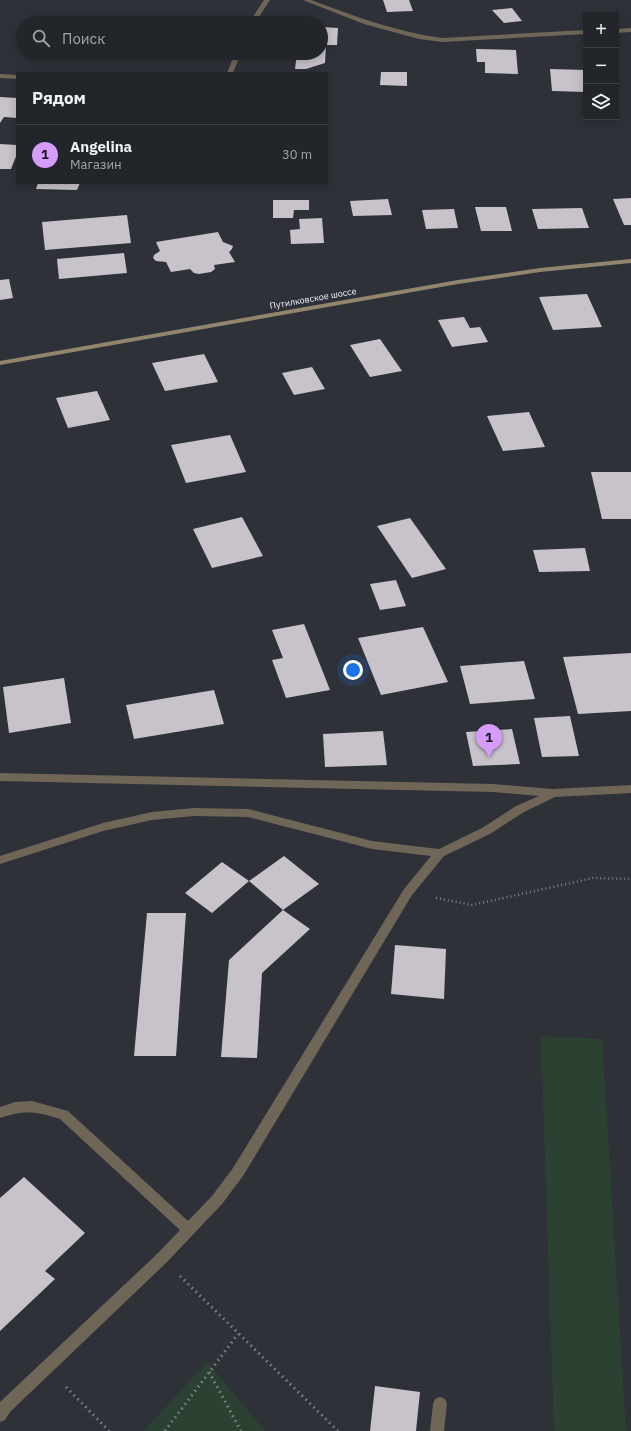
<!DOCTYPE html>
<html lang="ru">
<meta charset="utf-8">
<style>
:root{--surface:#22252a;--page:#2e3136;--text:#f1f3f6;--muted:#a2a5a8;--line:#3f4247;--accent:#d59cfb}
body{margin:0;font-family:"IBM Plex Sans",sans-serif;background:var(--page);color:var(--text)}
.controls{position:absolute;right:12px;top:12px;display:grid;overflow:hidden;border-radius:0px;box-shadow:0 2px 10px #0003}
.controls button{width:36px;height:36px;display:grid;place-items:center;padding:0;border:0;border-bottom:1px solid var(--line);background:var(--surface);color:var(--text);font:20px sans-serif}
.you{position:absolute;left:353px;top:670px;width:14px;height:14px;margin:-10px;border:3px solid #fff;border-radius:50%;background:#1a73e8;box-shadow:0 0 0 6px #1a73e833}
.badge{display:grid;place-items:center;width:26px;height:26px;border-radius:50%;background:var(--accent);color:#111;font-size:13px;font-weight:700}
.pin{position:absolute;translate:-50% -33px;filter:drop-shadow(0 1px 2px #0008)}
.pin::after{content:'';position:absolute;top:21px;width:14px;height:12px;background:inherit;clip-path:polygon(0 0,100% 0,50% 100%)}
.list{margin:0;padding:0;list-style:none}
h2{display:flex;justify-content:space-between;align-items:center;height:52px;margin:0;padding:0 16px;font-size:17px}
h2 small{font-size:13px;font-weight:400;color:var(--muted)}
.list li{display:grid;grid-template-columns:26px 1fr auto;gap:12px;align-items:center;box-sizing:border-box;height:60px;padding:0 16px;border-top:1px solid var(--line)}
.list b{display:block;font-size:15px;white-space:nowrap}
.list p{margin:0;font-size:13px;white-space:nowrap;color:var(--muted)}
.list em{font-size:13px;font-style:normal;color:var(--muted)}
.icon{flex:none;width:22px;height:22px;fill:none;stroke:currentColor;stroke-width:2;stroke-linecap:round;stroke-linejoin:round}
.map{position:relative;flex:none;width:631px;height:1431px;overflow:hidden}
.search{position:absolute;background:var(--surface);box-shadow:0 2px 10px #0003;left:16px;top:16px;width:312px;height:44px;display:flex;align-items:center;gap:10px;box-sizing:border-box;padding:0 14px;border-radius:22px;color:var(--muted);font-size:15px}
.panel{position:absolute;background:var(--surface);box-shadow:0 2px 10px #0003;left:16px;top:72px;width:312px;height:112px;border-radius:0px}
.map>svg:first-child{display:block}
.green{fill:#2b4233}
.building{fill:#c8c2cb}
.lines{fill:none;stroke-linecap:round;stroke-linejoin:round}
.path-far1{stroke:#7f8288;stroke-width:2.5;stroke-dasharray:1 3;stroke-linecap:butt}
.path{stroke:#7f8288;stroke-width:3;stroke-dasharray:1.5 4;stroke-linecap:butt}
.service{fill:#706658;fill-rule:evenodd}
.minor{fill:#706658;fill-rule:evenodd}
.secondary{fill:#93846d;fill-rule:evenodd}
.labels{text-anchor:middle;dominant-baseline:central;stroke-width:4;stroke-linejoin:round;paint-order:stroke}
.far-street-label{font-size:9px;fill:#f2f4f9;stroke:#2e3138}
</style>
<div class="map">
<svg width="631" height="1431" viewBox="0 0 631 1431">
<rect width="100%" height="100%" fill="#2e3138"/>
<path class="green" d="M541 1036 602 1039 626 1431H554Z
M207 1362 265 1431H144Z"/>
<path class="building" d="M383 0H409L413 11 387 12Z
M512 8 522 21 504 23 492 10Z
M321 27 338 28 337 45H326L325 63 306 69H295L297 53H321Z
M476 49 516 50 518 74 485 73V62H477Z
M85 53H117L115 57H98L96 60 81 59Z
M198 53H220L219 56Z
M550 69 586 70V92L552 91Z
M381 72H407V86L380 85Z
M0 97 17 98V118L4 117 0 123Z
M0 144 17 145V154L11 169H0Z
M38 183H80L77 190 36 189Z
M631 198V225H624L613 199Z
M388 199 392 215 353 216 350 201Z
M273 200H309V210H294L293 218H273Z
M475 207H506L512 231H481Z
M582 208 589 228 538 229 532 209Z
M454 209 458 228 426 229 422 210Z
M127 215 131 243 45 250 42 222Z
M322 218 324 243 291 244 290 230 300 229 299 219Z
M218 232 223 242 233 246 232 249 229 252 235 262 214 265 215 269 211 272 199 274 194 273 190 269 171 272 166 262 156 261 153 258 154 255 160 251 156 242Z
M124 253 127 273 59 279 57 259Z
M9 279 13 298 0 300V280Z
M587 294 602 327 553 330 539 297Z
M464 317 470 328 480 327 488 342 452 347 438 320Z
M380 339 402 371 370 377 350 345Z
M204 354 218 382 165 391 152 363Z
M312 367 325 389 294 395 282 373Z
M97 391 110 420 68 428 56 398Z
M529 412 545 447 503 451 487 416Z
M230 435 246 472 186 483 171 445Z
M591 472H631V519H602Z
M242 517 263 556 212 568 193 529Z
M410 518 446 569 412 578 377 526Z
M585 548 590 571 539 572 533 550Z
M396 580 406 606 380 610 370 584Z
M304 624 330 690 286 698 272 660 283 658 272 630Z
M423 627 448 682 381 695 358 638Z
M631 653V711L578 714 563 657Z
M524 661 535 699 470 704 460 666Z
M64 678 71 723 9 733 3 687Z
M214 690 224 724 134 739 126 705Z
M570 716 579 756 542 757 534 718Z
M512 729 520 764 473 766 466 732Z
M383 731 387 765 325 767 323 734Z
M284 856 319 884 283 910 249 881Z
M222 862 249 881 212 913 185 893Z
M283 910 310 929 262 973 257 1058 221 1057 229 960Z
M147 913H186L176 1056H134Z
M395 945 446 949 444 999 391 994Z
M24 1177 85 1233 45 1271 55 1279 0 1331V1198Z
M375 1386 420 1392 416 1431H370Z"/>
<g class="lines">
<path class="path-far1" d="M436 898 472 905 593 878 631 879"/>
<path class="path" d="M180 1276 338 1431
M209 1372 241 1431
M66 1387 109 1431
M165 1431 238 1334"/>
<path class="service" d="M264 0H270L255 23H249Z
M235 53H241L233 73H227Z
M0 74 17 75V79L0 78Z
M0 773 493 784 553 789 631 785V793L555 797 524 812 490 834 444 856 412 895 243 1176 222 1204 167 1262 10 1412 5 1420 0 1422V1402L157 1254 180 1230 60 1119C35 1111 24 1110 0 1118V1107L15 1102 32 1101 68 1111 188 1221 212 1196 233 1168 404 889 431 856 372 849 248 817 194 816 152 820 103 831 0 864V856L103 823 152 812 194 808 248 809 372 841 439 849 482 828 516 806 539 796 493 792 0 781Z
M440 1397 445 1399 447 1404 444 1431H430L433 1404 435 1399Z"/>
<path class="minor" d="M303 0H311C354 16 396 32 442 38L586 30V34L442 42 419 39 364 24Z
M631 28V32L616 33V29Z"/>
<path class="secondary" d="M631 259V263L540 272 458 284 0 365V361L458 280 540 268Z"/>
</g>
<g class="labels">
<g class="far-street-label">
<text transform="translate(313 298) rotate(-10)">Путилковское шоссе</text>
</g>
</g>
</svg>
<div class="controls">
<button>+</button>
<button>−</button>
<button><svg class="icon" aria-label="layers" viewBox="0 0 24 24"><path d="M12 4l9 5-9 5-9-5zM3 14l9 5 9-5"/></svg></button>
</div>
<div class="you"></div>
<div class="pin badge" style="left:489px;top:757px">1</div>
<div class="search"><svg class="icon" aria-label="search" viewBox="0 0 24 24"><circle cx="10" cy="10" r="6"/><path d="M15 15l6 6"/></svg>Поиск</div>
<section class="panel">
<h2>Рядом<small></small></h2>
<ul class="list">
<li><span class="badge">1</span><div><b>Angelina</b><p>Магазин</p></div><em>30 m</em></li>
</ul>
</section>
</div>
